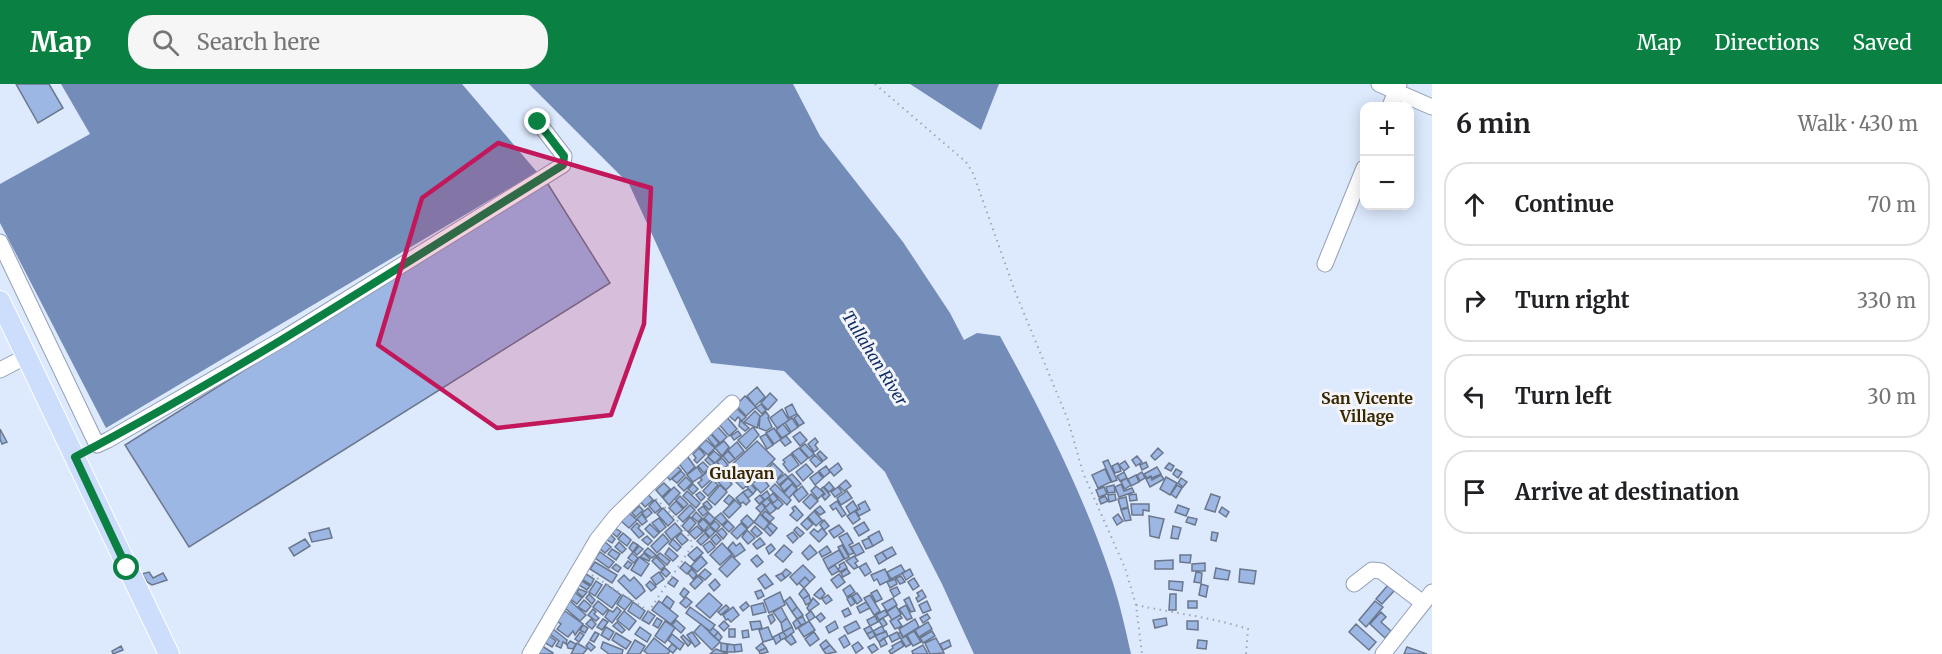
<!DOCTYPE html>
<meta charset="utf-8">
<style>
:root{--surface:#fff;--page:#f6f6f6;--text:#202124;--muted:#757577;--line:#e0e0e0;--accent:#0b8043}
body{margin:0;font-family:Merriweather,serif;background:var(--page);color:var(--text)}
.controls{position:absolute;right:18px;top:18px;display:grid;overflow:hidden;border-radius:12px;box-shadow:0 3px 15px #0003}
.controls button{width:54px;height:54px;display:grid;place-items:center;padding:0;border:0;border-bottom:2px solid var(--line);background:var(--surface);color:var(--text);font:30px sans-serif}
.stop{position:absolute;width:18px;height:18px;margin:-14px;border:4px solid #0b8043;border-radius:50%;background:#fff}
.stop.end{background:#0b8043;border-color:#fff;box-shadow:0 2px 6px #0008}
.list{margin:0;padding:0;list-style:none}
h2{display:flex;justify-content:space-between;align-items:center;height:78px;margin:0;padding:0 24px;font-size:26px}
h2 small{font-size:20px;font-weight:400;color:var(--muted)}
.list li{display:grid;grid-template-columns:39px 1fr auto;gap:18px;align-items:center;box-sizing:border-box;height:84px;margin:0 12px 12px;padding:0 12px;border:2px solid var(--line);border-radius:24px}
.list b{display:block;font-size:22px;white-space:nowrap}
.list em{font-size:20px;font-style:normal;color:var(--muted)}
.icon{flex:none;width:33px;height:33px;fill:none;stroke:currentColor;stroke-width:2;stroke-linecap:round;stroke-linejoin:round}
.map{position:relative;flex:none;width:1432px;height:570px;overflow:hidden}
header{display:flex;align-items:center;gap:36px;box-sizing:border-box;height:84px;padding:0 30px;background:var(--accent);color:#fff}
header strong{font-size:28px}
nav{display:flex;gap:33px;margin-inline-start:auto;font-size:21px}
.search{width:420px;height:54px;background:var(--page);display:flex;align-items:center;gap:15px;box-sizing:border-box;padding:0 21px;border-radius:24px;color:var(--muted);font-size:22px}
main{display:flex}
aside{flex:1;background:var(--surface)}
.map>svg:first-child{display:block}
.water{fill:#738cb8}
.building{fill:#9db7e5;stroke:#6a778d;stroke-width:1.5}
.lines{fill:none;stroke-linecap:round;stroke-linejoin:round}
.minor-casing{stroke:#929fb6;stroke-width:17}
.major-casing{stroke:#fff;stroke-width:22}
.path{stroke:#9da7b7;stroke-width:2;stroke-dasharray:1.5 4.5;stroke-linecap:butt}
.minor{stroke:#fff;stroke-width:15}
.major{stroke:#cddefd;stroke-width:20}
.route{stroke:#0b8043;stroke-width:8}
.marked{fill:#c2185b;fill-opacity:0.2;stroke:#c2185b;stroke-width:4.5;stroke-linejoin:round}
.labels{text-anchor:middle;dominant-baseline:central;stroke-width:6;stroke-linejoin:round;paint-order:stroke}
.water-label{font-size:16px;font-style:italic;fill:#102d64;stroke:#f3f5fb}
.neighbourhood-label{font-size:16px;font-weight:bold;fill:#392700;stroke:#f3f5fb}
</style>
<header>
<strong>Map</strong>
<div class="search"><svg class="icon" aria-label="search" viewBox="0 0 24 24"><circle cx="10" cy="10" r="6"/><path d="M15 15l6 6"/></svg>Search here</div>
<nav><a>Map</a><a>Directions</a><a>Saved</a></nav>
</header>
<main>
<div class="map">
<svg width="1432" height="570" viewBox="0 0 1432 570">
<rect width="100%" height="100%" fill="#dde9fd"/>
<path class="water" d="M61 0H462L537 88 106 344 0 139V100L90 50Z
M529 0H793L820 52 903 158 950 229 964 256 977 249 1000 252C1042 329 1082 407 1110 490 1119 516 1125 543 1131 570H974L942 500 885 388 784 287 711 279 629 100Z
M910 0H999L981 46Z"/>
<path class="building" d="M16 0H49L63 24 38 39Z
M546 97 610 199 189 463 125 361Z
M757 303 765 313 755 322 747 312Z
M770 309 777 316 768 326 761 319Z
M745 312 756 323 746 332 736 321Z
M761 320 766 326 762 330 756 324Z
M792 320 797 330 789 334 785 324Z
M736 324 746 333 742 337 738 333 735 337 727 330Z
M782 325 789 336 777 344 770 334Z
M755 327 760 332 757 344 744 338Z
M766 328 769 332 768 334 772 343 766 347 759 344 760 333Z
M798 331 804 339 799 342 794 334Z
M726 332 737 345 729 352 718 339Z
M792 334 798 343 791 348 785 339Z
M740 336 749 344 745 347 739 342Z
M715 340 727 353 720 359 709 347Z
M783 340 790 349 782 354 776 346Z
M753 343 759 351 746 365 738 356Z
M774 344 781 355 774 360 766 349Z
M0 345 7 358 2 360 0 355Z
M738 347 741 351 734 356 731 352Z
M709 348 719 359 715 363 705 351Z
M800 348 807 356 800 362 793 353Z
M766 350 773 361 767 365 760 353Z
M786 352 791 358 785 362 780 356Z
M815 354 818 358 815 361 818 365 814 368 808 360Z
M706 356 715 364 708 371 699 363Z
M724 357 729 363 722 372 715 364Z
M757 357 775 375 743 405 725 387Z
M737 358 744 367 735 375 728 366Z
M805 360 814 370 809 374 800 364Z
M699 364 705 371 697 379 694 376 696 374 693 370Z
M799 364 808 374 801 380 792 369Z
M1158 364 1163 369 1155 376 1151 372Z
M714 367 721 373 715 379 708 373Z
M728 367 735 375 729 379 723 372Z
M820 367 827 374 823 377 817 370Z
M685 369 695 383 687 390 676 376Z
M791 370 799 381 789 388 783 380 785 378 783 376Z
M815 371 822 378 816 383 810 376Z
M1137 372 1142 378 1136 382 1132 376Z
M708 373 714 379 711 382 705 376Z
M722 374 728 381 723 385 717 378Z
M1108 376 1117 396 1112 398 1103 378Z
M1125 377 1129 383 1124 387 1119 381Z
M703 378 709 384 704 389 698 382Z
M1146 378 1148 383 1142 386 1140 381Z
M773 379 783 389 775 397 770 392 766 397 761 392Z
M838 379 842 385 834 392 829 386Z
M1118 379 1121 387 1115 389 1112 382Z
M1169 379 1174 382 1171 387 1165 384Z
M717 380 722 385 717 389 712 384Z
M806 380 813 388 803 397 796 388Z
M676 381 681 386 670 396 665 390Z
M826 382 830 388 824 393 819 387Z
M697 383 703 391 693 398 687 391Z
M1157 383 1161 390 1152 394 1151 392 1147 394 1144 390Z
M1105 385 1111 398 1098 404 1092 391Z
M1176 385 1182 388 1178 394 1173 390Z
M709 386 715 392 702 404 698 399 702 396 700 394Z
M681 387 685 391 677 399 672 395Z
M818 388 823 394 815 401 810 394Z
M1124 388 1127 394 1120 397 1117 392Z
M1142 388 1145 394 1140 397 1137 391Z
M785 390 788 393 779 401 776 397Z
M792 390 801 400 797 403 788 393Z
M723 391 732 400 726 406 717 397Z
M1136 391 1139 398 1131 402 1128 395Z
M1161 391 1164 395 1150 403 1146 395 1151 393 1152 396Z
M761 392 769 402 761 409 752 400Z
M686 393 692 399 684 407 678 401Z
M1166 393 1177 399 1170 411 1160 405Z
M788 394 793 399 784 407 780 402Z
M1126 394 1131 401 1125 405 1121 398Z
M1181 394 1187 398 1183 403 1178 399Z
M713 396 718 401 708 412 703 407Z
M846 396 851 402 844 407 839 402Z
M829 398 834 404 829 408 824 403Z
M664 399 670 405 662 413 656 406Z
M693 400 698 405 693 410 688 405Z
M751 400 756 406 753 410 747 403Z
M775 400 791 416 787 421 770 405Z
M792 400 797 405 789 414 784 409Z
M1121 400 1124 407 1132 404 1134 408 1119 413 1115 403Z
M720 401 727 408 715 421 708 415Z
M1114 401 1115 408 1108 409 1106 403Z
M1177 401 1182 404 1176 414 1171 410Z
M802 402 808 410 799 418 793 410Z
M816 402 824 409 818 415 811 407Z
M674 403 680 409 669 421 663 414Z
M823 403 830 411 825 416 822 412 825 410 821 405Z
M838 403 842 408 835 413 831 408Z
M1104 403 1107 410 1099 413 1096 406Z
M748 405 753 410 748 414 743 408Z
M687 407 700 419 696 424 683 412Z
M767 407 770 412 765 416 761 412Z
M847 407 852 414 841 421 837 414Z
M646 408 653 416 645 423 638 415Z
M700 408 705 413 701 417 696 411Z
M743 408 750 417 746 421 743 418 741 420 736 414Z
M773 409 778 415 773 419 769 413Z
M811 410 818 417 810 425 803 418Z
M1115 410 1116 416 1109 418 1108 411Z
M1136 410 1137 416 1130 417 1129 411Z
M1211 410 1220 413 1215 428 1205 425Z
M729 411 734 415 729 421 724 417Z
M760 411 764 416 759 420 755 415Z
M680 412 688 420 684 424 676 416Z
M1105 412 1108 417 1101 420 1099 415Z
M1126 413 1128 423 1121 425 1118 415Z
M767 414 771 418 766 423 762 419Z
M778 415 783 420 778 425 772 420Z
M655 416 661 424 655 429 649 422Z
M735 416 741 422 729 434 723 428Z
M676 417 683 425 676 431 669 424Z
M707 417 712 423 709 426 703 420Z
M837 417 846 430 842 433 836 424 833 426 830 422Z
M853 417 858 425 850 430 846 423Z
M865 417 870 426 859 432 856 427 860 425 858 421Z
M771 418 776 425 770 430 765 424Z
M762 419 765 424 761 429 756 424Z
M1131 420H1149V427L1143 426V431H1132Z
M690 421 695 426 683 438 678 433Z
M1178 421 1189 425 1186 432 1175 428Z
M639 422 643 426 636 433 632 429Z
M703 422 708 428 703 432 698 426Z
M795 422 803 431 797 437 790 431 794 427 792 424Z
M820 422 825 428 820 431 815 426Z
M1222 423 1229 428 1226 433 1219 428Z
M648 424 652 429 646 434 642 429Z
M663 424 674 436 668 442 657 430Z
M1128 424 1131 436 1125 437 1121 426Z
M765 427 774 434 770 438 762 431Z
M814 427 822 436 816 442 808 433Z
M855 427 860 435 853 440 847 432Z
M696 428 702 434 698 438 692 433Z
M629 429 637 436 629 444 621 437Z
M709 429 715 435 710 440 704 434Z
M721 429 727 436 722 441 715 434Z
M642 430 647 437 642 441 637 435Z
M760 430 769 439 764 446 754 438Z
M1118 430 1123 437 1117 441 1113 434Z
M747 431 754 438 748 444 741 437Z
M1149 432 1164 435 1159 454 1150 452Z
M690 433 696 439 688 448 682 442Z
M1188 433 1197 435 1195 441 1186 438Z
M659 434 666 443 660 448 652 439Z
M807 434 813 440 807 446 801 440Z
M703 435 709 441 704 447 698 440Z
M824 436 829 442 824 446 820 441Z
M715 437 720 442 716 447 710 442Z
M728 437 734 443 729 448 723 442Z
M864 438 869 446 859 452 854 444Z
M637 439 640 442 638 444 644 450 639 454 631 445Z
M675 439 682 447 671 456 665 448Z
M741 439 747 445 737 455 731 449Z
M771 439 777 444 773 449 767 442Z
M650 440 659 449 654 454 645 445Z
M839 441 844 447 834 454 829 447Z
M697 442 703 448 695 455 689 449Z
M755 442 762 449 757 453 751 447Z
M767 442 773 449 770 452 764 446Z
M1173 442 1181 444 1178 455 1171 454Z
M710 443 715 448 710 453 705 448Z
M797 443 804 449 800 453 794 446Z
M329 444 332 454 312 458 309 449Z
M615 444 621 448 617 453 611 448Z
M722 444 727 450 723 455 717 448Z
M822 444 827 450 819 458 810 449 814 445 818 448Z
M747 446 755 454 748 460 742 453Z
M879 447 883 456 873 462 868 453Z
M793 448 798 454 793 459 787 452Z
M1212 448 1218 449 1216 457 1211 456Z
M623 449 631 456 627 462 618 455Z
M681 449 688 456 682 461 676 454Z
M705 449 709 454 701 461 697 457Z
M847 449 853 459 849 461 854 469 849 471 839 453Z
M610 450 615 455 612 459 606 455Z
M663 450 669 457 657 469 651 462Z
M716 450 721 456 716 461 711 455Z
M647 452 652 457 648 461 642 456Z
M760 454 765 460 757 465 753 460Z
M869 454 873 462 866 465 862 457Z
M305 455 310 462 294 472 289 464Z
M673 455 681 463 677 467 669 460Z
M604 457 611 463 605 469 599 464Z
M710 457 715 463 708 469 703 462Z
M619 458 626 465 622 469 615 463Z
M633 458 638 461 633 468 629 464Z
M733 458 736 462 740 459 745 466 735 473 728 464Z
M722 459 732 470 720 481 710 471Z
M859 459 864 468 856 472 851 463Z
M771 460 775 465 769 470 766 464Z
M784 461 792 468 783 478 775 471Z
M810 461 817 469 808 476 802 469Z
M842 461 849 473 845 475 838 463Z
M639 462 643 465 637 471 634 468Z
M827 462 831 468 822 473 819 468Z
M697 463 703 469 694 477 688 471Z
M892 463 896 470 887 475 882 468Z
M648 464 656 471 652 474 644 468Z
M669 464 678 472 673 477 665 470Z
M612 465 620 470 616 476 608 470Z
M839 466 844 475 828 485 823 475Z
M600 468 614 478 609 484 595 474Z
M882 468 887 475 879 480 875 472Z
M632 469 638 474 634 479 628 474Z
M644 469 650 475 649 477 640 473Z
M660 469 670 477 667 481 657 472Z
M757 471 763 478 757 483 751 476Z
M1180 471H1191L1190 479 1180 478Z
M701 472 707 479 697 488 691 482Z
M732 472 740 480 727 493 719 485Z
M854 472 858 477 855 479 858 483 854 485 846 477Z
M639 473 649 480 641 492 631 486Z
M656 473 665 482 661 486 652 477Z
M1173 476V485H1155V477Z
M628 477 632 480 628 485 624 482Z
M595 478 617 491 612 499 590 485Z
M685 478 692 484 687 490 680 484Z
M844 478 847 484 840 488 838 485 840 483 839 481Z
M866 479 871 488 865 492 859 483Z
M1205 479V487H1192V480Z
M616 480 621 484 618 488 612 484Z
M803 481 815 493 810 498 805 493 797 501 790 493Z
M835 481 839 487 832 491 828 485Z
M901 481 905 488 891 495 887 488Z
M665 484 670 489 666 493 661 488Z
M1216 484 1230 487 1228 496 1214 494Z
M692 485 697 491 693 495 688 489Z
M705 485 711 490 705 496 699 491Z
M786 485 791 489 785 494 782 489Z
M847 485 850 489 843 493 841 489Z
M885 485 890 496 880 501 877 495 874 497 871 491Z
M910 485 913 491 906 496 902 489Z
M1240 485 1256 487 1254 500 1239 498Z
M149 488 153 494 163 489 167 496 152 501 147 498 142 490Z
M659 488 664 495 656 501 651 494Z
M1196 488 1202 489 1201 499 1194 498Z
M782 489 785 494 781 497 776 492Z
M586 490 594 495 591 501 583 496Z
M765 490 773 500 765 505 758 495Z
M839 490 845 498 837 504 831 496Z
M624 491 630 497 634 493 642 502 645 507 636 515 618 497Z
M698 492 703 497 695 505 690 500Z
M901 492 905 498 900 500 896 494Z
M673 493 678 497 674 503 668 499Z
M805 493 810 498 804 504 799 499Z
M914 494 919 502 913 506 908 498Z
M715 495 720 501 714 507 709 501Z
M895 495 897 500 890 504 887 498Z
M582 497 590 502 587 506 579 501Z
M596 497 602 501 595 512 589 508Z
M650 497 656 503 651 507 646 501Z
M1169 497 1183 498 1182 507 1169 505Z
M606 500 621 511 612 524 597 513Z
M1201 500 1208 502 1206 513 1199 511Z
M850 501 855 508 847 513 843 506Z
M1388 501 1394 507 1382 520 1376 515Z
M897 503 900 509 894 513 890 506Z
M684 504 689 508 684 514 680 510Z
M804 504 809 511 803 515 799 510Z
M821 504 825 510 820 515 814 511Z
M579 505 587 508 583 513 577 508Z
M761 506 764 512 758 515 755 508Z
M877 506 882 515 876 518 871 509Z
M922 506 926 513 918 518 916 514 919 512 917 509Z
M574 508 582 514 577 520 569 514Z
M780 508 785 521 769 529 764 516Z
M709 509 722 521 710 534 696 522Z
M857 509 862 516 857 520 852 512Z
M589 510 595 516 592 520 586 514Z
M1170 510H1176V526H1169Z
M623 511 632 517 625 526 617 520Z
M809 511 811 518 806 521 803 515Z
M828 511 832 516 826 520 822 515Z
M870 511 880 527 874 531 864 514Z
M667 512 674 518 670 525 662 519Z
M851 512 855 519 851 522 847 515Z
M686 513 692 518 686 524 680 519Z
M790 513 797 523 792 528 785 517Z
M909 513 915 527 911 528 904 516Z
M813 514 819 520 809 527 807 524Z
M893 514 897 521 887 527 882 520Z
M568 515 586 531 580 537 565 524Z
M584 516 591 522 586 528 578 523Z
M598 517 608 525 603 531 593 523Z
M659 517 678 532 671 540 652 526Z
M927 517 931 526 923 529 919 521Z
M1188 517H1197V524H1188Z
M1375 517 1383 523 1366 543 1359 536Z
M633 518 645 527 640 535 628 527Z
M746 518 749 522 743 527 740 523Z
M866 518 870 524 860 529 857 523Z
M763 519 766 528 753 531 751 522Z
M726 521 729 524 721 531 718 528Z
M906 521 912 534 907 536 899 525Z
M896 522 901 530 892 536 887 528Z
M617 523 621 527 612 539 605 533 609 526 613 528Z
M690 523 715 541 710 547 686 529Z
M733 523 739 531 731 538 728 535 726 536 723 531Z
M781 523 787 534 781 539 773 528Z
M797 523 803 531 797 535 792 528Z
M848 524 851 530 845 533 842 527Z
M593 525 596 528 594 530 599 534 596 537 588 531Z
M885 526 888 531 879 536 876 531Z
M565 527 583 540 575 551 573 547 568 553 557 545 561 540 557 537Z
M624 527 636 537 629 546 617 536Z
M648 527 655 532 649 540 642 536Z
M811 527 815 533 809 537 806 531Z
M1381 528 1386 533 1381 538 1391 547 1385 554 1370 540Z
M821 529 825 534 820 538 816 533Z
M772 530 775 536 771 540 768 532Z
M927 530 930 534 923 539 920 534Z
M900 531 902 534 898 536 902 542 895 545 890 537Z
M875 532 878 538 870 542 867 536Z
M803 533 806 539 801 541 797 535Z
M657 534 662 537 658 544 653 541Z
M787 534 792 543 783 548 781 539Z
M883 534 887 540 883 543 879 537Z
M1166 534 1167 541 1155 544 1153 536Z
M591 535 596 540 592 545 586 540Z
M603 535 608 538 602 546 597 543Z
M797 535 801 541 796 545 793 539Z
M915 535 919 543 903 553 899 545Z
M676 536 685 544 681 549 672 541Z
M665 537 675 544 665 559 655 552Z
M724 537 729 542 724 547 719 542Z
M760 537 762 544 752 546 750 538Z
M809 537 815 546 804 553 798 544Z
M835 537 838 544 829 549 826 543Z
M856 537 860 544 848 550 844 543Z
M1187 537H1198V546L1187 545Z
M617 538 625 546 622 549 613 542Z
M928 538 932 545 919 553 915 546Z
M701 540 720 558 712 566 694 548Z
M1356 540 1376 558 1369 566 1349 548Z
M583 541 588 544 585 549 580 546Z
M870 542 873 547 867 550 864 545Z
M882 542 885 548 876 551 873 547Z
M606 543 614 548 609 556 601 551Z
M640 543 651 551 647 558 635 550Z
M768 543 773 555 763 558 759 546Z
M792 543 794 548 787 553 783 548Z
M713 544 718 548 714 553 709 548Z
M553 545 567 556 566 560 563 558 561 564 556 562 559 557 550 550Z
M729 545H735V553H729Z
M748 546 749 553 743 554 742 547Z
M873 547 875 552 870 555 867 550Z
M886 547 888 552 879 558 875 552Z
M914 547 921 558 913 562 907 551Z
M932 547 935 552 923 559 920 554Z
M580 548 584 551 579 558 575 555Z
M595 548 599 550 594 558 590 556Z
M692 548 700 559 695 563 687 551Z
M718 548 722 553 719 557 714 553Z
M783 548 787 553 781 556 779 550Z
M814 548 819 555 810 562 805 555Z
M897 548 900 554 892 558 889 552Z
M900 548 903 554 906 552 911 560 906 563 898 550Z
M616 549 631 558 626 565 612 556Z
M672 550 684 560 680 566 668 556Z
M779 550 781 556 776 560 773 553Z
M791 550 796 558 791 561 785 555Z
M548 551 556 557 552 563 544 558Z
M683 551 691 559 688 562 681 553Z
M845 551 850 560 844 564 839 555Z
M654 554 670 567 668 570H648L644 567Z
M884 554 887 560 881 563 879 558Z
M936 554 944 569 930 570 925 559Z
M635 556 645 562 640 570H627Z
M826 556 830 561 823 566 820 561Z
M949 556 951 562 943 566 940 560Z
M1198 556 1207 557 1206 565 1197 564Z
M570 557 576 560 573 565 568 564 567 561Z
M901 557 904 562 891 570 889 567 893 564 892 562Z
M589 558 595 563 591 567 586 562Z
M603 558 623 566 622 570H609L601 564Z
M858 558 863 564 856 569 852 562Z
M577 559 587 565 583 570H571Z
M721 559 727 560V568L721 567Z
M762 559 766 564 759 567 756 564Z
M672 560 677 564 673 569 668 565Z
M728 560 734 561 735 568H727Z
M741 560 742 567 735 568 734 561Z
M874 560 878 565 872 569 868 563Z
M830 561 836 568 826 570 823 566Z
M923 561 928 570H913L912 567Z
M121 562 123 566 113 570 112 567Z
M542 562 553 569 552 570H536Z
M1407 563 1427 570H1404Z
M766 564 768 568 760 570 759 567Z
M716 565 728 570H710Z"/>
<g class="lines">
<defs>
<path id="minor" d="M1379 0 1432 23
M1390 22 1399 0
M0 158 97 361 108 356 286 253 563 81 564 72 538 38
M1325 180 1364 84
M0 286 27 272
M1354 500 1372 486 1381 487 1423 519
M530 570 597 456 616 432 732 319
M1383 570 1432 508"/>
<path id="major" d="M0 217 169 570"/>
</defs>
<use href="#minor" class="minor-casing"/>
<use href="#major" class="major-casing"/>
<path class="path" d="M875 0 966 78 973 89 1016 210 1068 336 1083 389 1125 484 1136 521 1142 570
M592 491 649 527 692 462C691 447 664 423 653 412
M1136 521C1173 529 1211 533 1248 545L1246 570"/>
<use href="#minor" class="minor"/>
<use href="#major" class="major"/>
</g>
<g class="lines">
<path class="route" d="M127 484 75 373C243 285 402 181 563 81L564 72 538 38"/>
</g>
<path class="marked" d="M498 59 651 104 644 240 611 331 497 344 378 261 422 114Z"/>
<g class="labels">
<g class="water-label">
<text transform="translate(875 274) rotate(58)">Tullahan River</text>
</g>
<g class="neighbourhood-label">
<text x="1367" y="314">San Vicente<tspan x="1367" dy="18">Village</tspan></text>
<text x="742" y="389">Gulayan</text>
</g>
</g>
</svg>
<div class="controls">
<button>+</button>
<button>−</button>
</div>
<div class="stop" style="left:127px;top:484px"></div>
<div class="stop end" style="left:538px;top:38px"></div>
</div>
<aside>
<h2>6 min<small>Walk · 430 m</small></h2>
<ul class="list">
<li><svg class="icon" aria-label="ahead" viewBox="0 0 24 24"><path d="M12 20V5M6 11l6-6 6 6"/></svg><div><b>Continue</b></div><em>70 m</em></li>
<li><svg class="icon" aria-label="right" viewBox="0 0 24 24"><path d="M7 20v-9h11M14 6l5 5-5 5"/></svg><div><b>Turn right</b></div><em>330 m</em></li>
<li><svg class="icon" aria-label="left" viewBox="0 0 24 24"><path d="M17 20v-9H6M10 6l-5 5 5 5"/></svg><div><b>Turn left</b></div><em>30 m</em></li>
<li><svg class="icon" aria-label="arrive" viewBox="0 0 24 24"><path d="M6 21V4h12l-3 4 3 4H6"/></svg><div><b>Arrive at destination</b></div></li>
</ul>
</aside>
</main>
